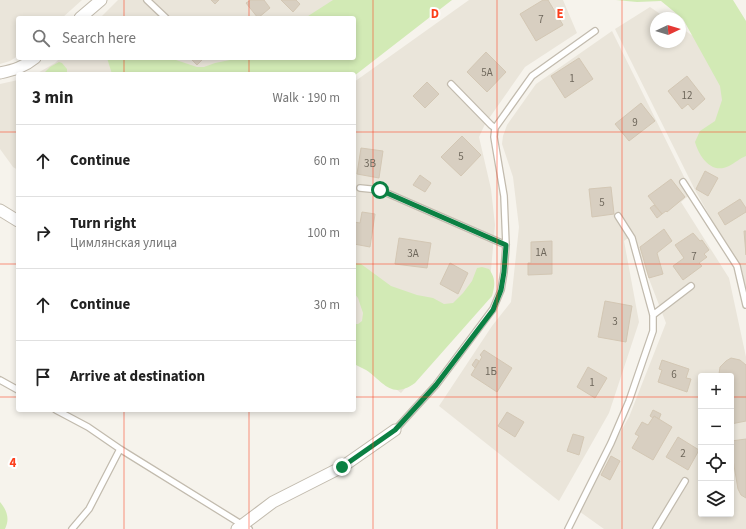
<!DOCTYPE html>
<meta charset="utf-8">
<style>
:root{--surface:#fff;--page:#f6f6f6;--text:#222;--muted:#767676;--line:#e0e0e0}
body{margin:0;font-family:"Source Sans 3",sans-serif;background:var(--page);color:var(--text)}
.controls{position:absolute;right:12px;bottom:12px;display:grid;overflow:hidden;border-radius:4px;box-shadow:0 2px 6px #0003}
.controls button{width:36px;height:36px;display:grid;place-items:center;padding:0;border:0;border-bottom:1px solid var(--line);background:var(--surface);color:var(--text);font:20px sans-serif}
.compass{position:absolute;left:650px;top:12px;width:36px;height:36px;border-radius:50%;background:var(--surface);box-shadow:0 2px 6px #0003;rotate:86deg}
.stop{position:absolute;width:12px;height:12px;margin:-9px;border:3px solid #0b8043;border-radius:50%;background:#fff}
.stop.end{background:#0b8043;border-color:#fff;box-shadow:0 1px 4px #0008}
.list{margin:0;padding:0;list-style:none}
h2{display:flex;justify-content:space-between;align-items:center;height:52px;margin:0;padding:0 16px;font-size:17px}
h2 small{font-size:13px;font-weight:400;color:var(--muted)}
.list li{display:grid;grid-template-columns:26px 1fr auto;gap:12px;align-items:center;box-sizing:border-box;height:72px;padding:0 16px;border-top:1px solid var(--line)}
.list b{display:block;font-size:15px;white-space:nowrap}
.list p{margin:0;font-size:13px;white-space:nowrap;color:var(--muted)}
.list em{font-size:13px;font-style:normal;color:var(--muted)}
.icon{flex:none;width:22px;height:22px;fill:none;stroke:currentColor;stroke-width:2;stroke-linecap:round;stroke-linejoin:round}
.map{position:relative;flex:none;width:746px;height:529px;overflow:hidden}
.search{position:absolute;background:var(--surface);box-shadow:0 2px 6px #0003;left:16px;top:16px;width:340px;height:44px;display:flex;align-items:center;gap:10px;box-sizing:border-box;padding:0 14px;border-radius:4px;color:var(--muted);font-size:15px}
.panel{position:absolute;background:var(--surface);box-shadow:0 2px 6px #0003;left:16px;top:72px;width:340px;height:340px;border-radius:4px}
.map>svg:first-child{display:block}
.residential{fill:#eae5da;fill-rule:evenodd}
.green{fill:#d2eab5}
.building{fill:#d8cfc1;stroke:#d3c7b4}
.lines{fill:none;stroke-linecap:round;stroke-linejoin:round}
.lane-casing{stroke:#c2bbae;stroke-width:8}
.street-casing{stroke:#c2bbae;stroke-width:13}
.lane{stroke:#fff;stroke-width:5.5}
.street{stroke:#fff;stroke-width:11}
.route{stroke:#0b8043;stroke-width:5}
.grid{fill:none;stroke:#fc3f1d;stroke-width:1;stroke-opacity:0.55}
.labels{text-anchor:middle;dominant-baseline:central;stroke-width:4;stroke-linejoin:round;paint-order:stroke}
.number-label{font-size:11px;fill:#6e675b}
.grid-label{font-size:13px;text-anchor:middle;font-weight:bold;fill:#fc3f1d;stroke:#fff;stroke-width:4;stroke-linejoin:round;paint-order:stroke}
</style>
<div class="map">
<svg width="746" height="529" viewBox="0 0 746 529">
<rect width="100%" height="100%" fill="#f6f3ec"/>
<path class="residential" d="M0 0H82L62 18H18V56L10 61 0 64Z
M118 0H336L312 18H100Z
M469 0H563L577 33 525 67 485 124 479 137 491 189 495 225 489 292 401 393 354 357V82Z
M650 7 666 18H656V42H680V27L746 73V299L739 268 695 190 615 29Z
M612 31 692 193 681 202 729 278 746 357V529H604L576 509 629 417 666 323 632 235 624 241 639 322 609 413 559 501 439 406 492 326 511 302 519 227 513 177 502 144 503 136 507 125 536 84ZM701 376H731V514H701Z
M60 58H257L236 74H36L55 63Z
M18 80V170L13 167 0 149V84Z"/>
<path class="green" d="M333 0H452L354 76V74H112L107 58H170L197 67H204L215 63 240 58H354V18H305Z
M616 0H733L746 21V156C740 158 735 163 729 166 711 175 699 156 695 142L700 131 715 121 722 100 720 86 683 19 661 1 637 2Z
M59 62 62 63 67 69V74H43L50 67Z
M354 263 361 264 391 286 417 295 433 298 444 304 453 303 463 293 472 281 477 268 482 267 489 269C496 279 495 285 492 296L415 383C391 400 384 382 366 370 362 368 358 366 354 364V324H358L362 321 363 313 358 298 354 293Z
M0 502C7 510 10 519 5 529H0Z"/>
<path class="building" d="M211 0H219L215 4Z
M251 0H264L270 8 258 18 246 3Z
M281 0H296L300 4 293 12Z
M543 0H548L563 25 536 41 520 14Z
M486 52 506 72 487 92 467 72Z
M190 58H202L203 59 197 65Z
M579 58 593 79 565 98 551 76Z
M687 76 705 99 693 110 688 104 682 109 668 91Z
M427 82 439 94 425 108 413 96Z
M641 103 655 121 629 141 615 124Z
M462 136 481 155 461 176 441 157Z
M361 148 383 151 379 178 357 174Z
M705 171 718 178 708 196 696 189Z
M420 175 431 183 425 192 413 185Z
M671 179 685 197 667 212 666 211 662 214 648 196Z
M611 187 614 214 592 217 589 189Z
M740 199 746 208V212L725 225 718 213Z
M654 205 662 214 657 218 650 208Z
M362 212 375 214 370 247 354 244V222L360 223Z
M664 229 672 241 657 253 663 274 649 278 640 247Z
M744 231H746V255Z
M693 233 700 241 702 240 709 250 704 254 707 257 699 263 702 266 683 280 673 266 684 258 675 245Z
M399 238 431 243 427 268 395 264Z
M552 241V274L528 275V263H531V242Z
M450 263 468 273 458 294 440 284Z
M605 301 632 306 626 342 598 337Z
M484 350 512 368 497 392 471 375 482 357 480 355Z
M731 358 740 360 746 365V421L731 424V376H720L719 374 720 367 726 361Z
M476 359 479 361 475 368 472 365Z
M662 360 689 369 686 378 691 379 687 392 658 382 662 370 659 369Z
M588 367 607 378 595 398 577 387Z
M653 410 661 414 659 419 654 416 653 418 650 416Z
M507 412 524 422 515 437 498 426Z
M654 416 672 427 653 460 632 448 639 436 635 434 642 422 648 425Z
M573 434 584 437 579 455 567 451Z
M678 437 699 450 688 470 666 457Z
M746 439V498L741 495 738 489 731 448V441Z
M611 456 620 461 610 480 601 475Z"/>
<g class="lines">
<defs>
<path id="lane" d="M147 0 166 18
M451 84 491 125 495 128
M683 182 737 266 746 305
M360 188 380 190 506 245
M653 315 691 286
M0 380 18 390
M56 410 88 427 120 449 249 529
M395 430 436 385 493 309 501 290 504 272 506 245 504 196 494 137 495 128 532 76 595 31
M72 529 89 509 120 449
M568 529 611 443 629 401 653 331V315L632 238 618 216
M656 529 685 481"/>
<path id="street" d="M80 18 101 0
M0 73C14 70 24 67 35 58
M0 210 18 221
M237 529 273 502 342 467 395 430"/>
</defs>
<use href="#lane" class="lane-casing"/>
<use href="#street" class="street-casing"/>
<use href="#lane" class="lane"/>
<use href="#street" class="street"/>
</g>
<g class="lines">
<path class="route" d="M342 467 395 430 436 385 493 310 501 290 504 272 506 245 380 190"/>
</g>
<path class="grid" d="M124 0V18M249 0V18M373 0V529M497 0V529M622 0V529M124 58V74M249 58V74M0 132H18M354 132H746M0 264H18M354 264H746M0 397H18M354 397H701M731 397H746M124 410V529M249 410V529"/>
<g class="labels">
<g class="number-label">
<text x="541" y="19">7</text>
<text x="487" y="72">5А</text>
<text x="572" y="78">1</text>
<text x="687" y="95">12</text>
<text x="635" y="122">9</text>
<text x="461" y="156">5</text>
<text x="370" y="163">3В</text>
<text x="602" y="202">5</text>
<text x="541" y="252">1А</text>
<text x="413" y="253">3А</text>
<text x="694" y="256">7</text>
<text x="615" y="321">3</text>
<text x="491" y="371">1Б</text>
<text x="674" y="374">6</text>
<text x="592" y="382">1</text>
<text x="683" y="453">2</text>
</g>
</g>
<g class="grid-label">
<text x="435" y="18">D</text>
<text x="560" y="18">E</text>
<text x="13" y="467">4</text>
</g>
</svg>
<div class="controls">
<button>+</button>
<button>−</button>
<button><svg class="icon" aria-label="locate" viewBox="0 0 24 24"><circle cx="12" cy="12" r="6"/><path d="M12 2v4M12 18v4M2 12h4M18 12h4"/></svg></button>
<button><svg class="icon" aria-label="layers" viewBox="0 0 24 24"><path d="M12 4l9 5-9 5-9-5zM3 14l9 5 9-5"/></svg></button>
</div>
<svg class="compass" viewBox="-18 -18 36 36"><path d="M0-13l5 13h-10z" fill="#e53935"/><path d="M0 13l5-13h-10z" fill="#767676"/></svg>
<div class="stop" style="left:380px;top:190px"></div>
<div class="stop end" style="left:342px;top:467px"></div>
<div class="search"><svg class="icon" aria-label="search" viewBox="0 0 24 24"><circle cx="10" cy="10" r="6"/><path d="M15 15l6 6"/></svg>Search here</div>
<section class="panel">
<h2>3 min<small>Walk · 190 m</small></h2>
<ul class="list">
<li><svg class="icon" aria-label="ahead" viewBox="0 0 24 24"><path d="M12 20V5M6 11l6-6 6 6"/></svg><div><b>Continue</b></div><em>60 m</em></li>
<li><svg class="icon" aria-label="right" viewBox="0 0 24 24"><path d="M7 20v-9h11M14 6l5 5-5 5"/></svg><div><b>Turn right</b><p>Цимлянская улица</p></div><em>100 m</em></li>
<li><svg class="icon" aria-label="ahead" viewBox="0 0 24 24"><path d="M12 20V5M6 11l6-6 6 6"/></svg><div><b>Continue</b></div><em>30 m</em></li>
<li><svg class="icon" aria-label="arrive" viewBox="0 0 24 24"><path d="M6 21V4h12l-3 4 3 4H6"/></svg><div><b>Arrive at destination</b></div></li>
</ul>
</section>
</div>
